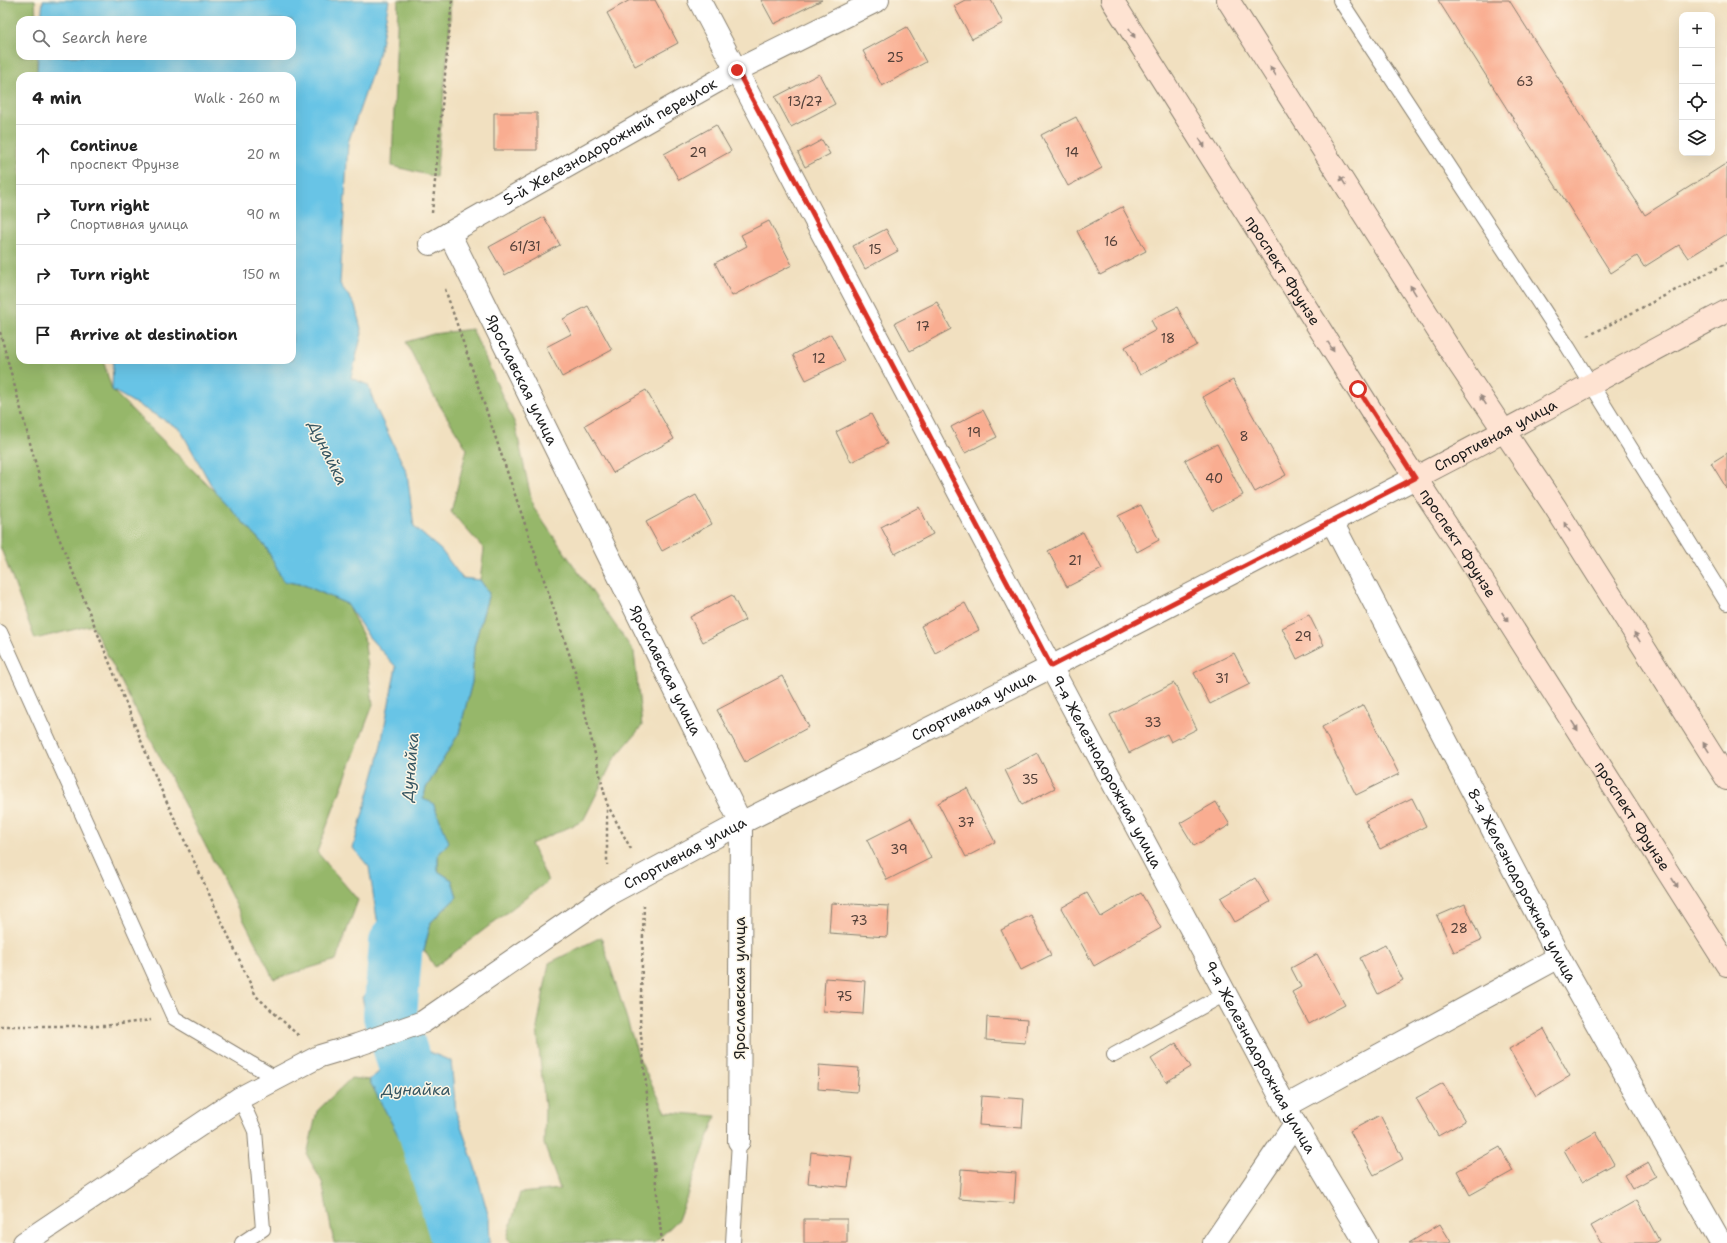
<!DOCTYPE html>
<meta charset="utf-8">
<style>
:root{--surface:#fff;--page:#f2f2f2;--text:#222;--muted:#767676;--line:#e0e0e0}
body{margin:0;font-family:"Shantell Sans",sans-serif;background:var(--page);color:var(--text)}
.controls{position:absolute;right:12px;top:12px;display:grid;overflow:hidden;border-radius:8px;box-shadow:0 4px 16px #0002}
.controls button{width:36px;height:36px;display:grid;place-items:center;padding:0;border:0;border-bottom:1px solid var(--line);background:var(--surface);color:var(--text);font:20px sans-serif}
.stop{position:absolute;width:12px;height:12px;margin:-9px;border:3px solid #d93025;border-radius:50%;background:#fff}
.stop.end{background:#d93025;border-color:#fff;box-shadow:0 1px 4px #0008}
.list{margin:0;padding:0;list-style:none}
h2{display:flex;justify-content:space-between;align-items:center;height:52px;margin:0;padding:0 16px;font-size:17px}
h2 small{font-size:13px;font-weight:400;color:var(--muted)}
.list li{display:grid;grid-template-columns:26px 1fr auto;gap:12px;align-items:center;box-sizing:border-box;height:60px;padding:0 16px;border-top:1px solid var(--line)}
.list b{display:block;font-size:15px;white-space:nowrap}
.list p{margin:0;font-size:13px;white-space:nowrap;color:var(--muted)}
.list em{font-size:13px;font-style:normal;color:var(--muted)}
.icon{flex:none;width:22px;height:22px;fill:none;stroke:currentColor;stroke-width:2;stroke-linecap:round;stroke-linejoin:round}
.map{position:relative;flex:none;width:1727px;height:1243px;overflow:hidden}
.search{position:absolute;background:var(--surface);box-shadow:0 4px 16px #0002;left:16px;top:16px;width:280px;height:44px;display:flex;align-items:center;gap:10px;box-sizing:border-box;padding:0 14px;border-radius:12px;color:var(--muted);font-size:15px}
.panel{position:absolute;background:var(--surface);box-shadow:0 4px 16px #0002;left:16px;top:72px;width:280px;height:292px;border-radius:12px}
.map>svg:first-child{display:block}
.forest{fill:#96b76a;stroke:#596a43}
.water{fill:#68c4e6;stroke:#427081}
.lines{fill:none;stroke-linecap:round;stroke-linejoin:round}
.river{stroke:#68c4e6;stroke-width:54}
.building{fill:#f9ad91}
.lane-casing{stroke:#867e6e;stroke-width:16}
.street-casing{stroke:#867e6e;stroke-width:24}
.secondary-casing{stroke:#867e6e;stroke-width:24}
.path{stroke:#867e6e;stroke-width:2.5;stroke-dasharray:3 3;stroke-linecap:butt}
.lane{stroke:#fff;stroke-width:14}
.street{stroke:#fff;stroke-width:22}
.secondary{stroke:#fee3d2;stroke-width:22}
.oneway{fill:#988980}
.route{stroke:#d93025;stroke-width:5}
.labels{text-anchor:middle;dominant-baseline:central;stroke-width:3;stroke-linejoin:round;paint-order:stroke}
.number-label{font-size:13px;fill:#534039}
.street-label{font-size:15px;fill:#1c1c1c;stroke:#fcf5e5}
.water-label{font-size:16px;font-style:italic;fill:#375763;stroke:#fcf5e5}
</style>
<div class="map">
<svg width="1727" height="1243" viewBox="0 0 1727 1243">
<rect width="100%" height="100%" fill="#fcf5e5"/>
<filter id="ink" filterUnits="userSpaceOnUse"><feTurbulence type="fractalNoise" baseFrequency=".025" numOctaves="2"/><feDisplacementMap in="SourceGraphic" scale="8" xChannelSelector="R" yChannelSelector="G"/><feConvolveMatrix kernelMatrix="1 2 1 2 8 2 1 2 1" color-interpolation-filters="sRGB"/></filter>
<filter id="wash" filterUnits="userSpaceOnUse"><feTurbulence type="fractalNoise" baseFrequency=".012" numOctaves="4" result="noise"/><feDisplacementMap in="SourceGraphic" scale="16" xChannelSelector="R" yChannelSelector="G"/><feGaussianBlur stdDeviation="0.9" result="paint"/><feColorMatrix in="noise" values="0 0 0 0 0 0 0 0 0 0 0 0 0 0 0 0 0 1.4 0 .05"/><feComposite in="paint" operator="in"/></filter>
<g filter="url(#wash)">
<rect width="100%" height="100%" fill="#f1e0c0"/>
<path class="forest" d="M0 0H35L36 20H20V56H37V76H20V360H103L112 390 215 492 266 547 283 581 304 585 347 604 364 638 373 705 317 852 358 900 336 960 274 979 92 625 35 639 0 546Z
M398 0H450V27L436 177 392 166Z
M472 329 515 424 533 507 634 652 642 726 614 759 583 821 531 844 548 881 435 967 424 950 431 922 457 897 452 880 438 871V855L448 842 433 803 423 800 426 788 459 733 472 682 474 646 489 593 480 580 484 549 451 512 467 449 432 393 406 342 433 334Z
M601 937 640 1061 666 1112 716 1116 678 1220 654 1243H512L507 1238 520 1193 560 1189 544 1144 545 1108 537 1028 549 963Z
M351 1078 369 1080 417 1169 430 1223 431 1243H334L322 1182 307 1155 317 1111Z"/>
<path class="water" d="M43 0H389L380 50 348 143 340 284 355 305 362 333 351 378 368 385 376 408 407 473 414 527 441 550 462 578 480 580 489 593 474 646 472 682 459 733 426 788 423 799 433 803 449 842 438 855V871L452 880 457 897 431 922 424 950 403 970 404 1001 390 1016 367 1019 362 997 379 985 386 940 377 919 369 867 353 848 378 760 396 667 369 637 347 604 304 585 283 581 266 547 215 492 180 429 112 390 113 360H292V76H37L38 56H292V20H41Z
M409 1048 427 1051 451 1061 456 1112 475 1167 489 1218 490 1243H439L430 1223 416 1169 369 1080Z"/>
<g class="lines">
<path class="river" d="M396 942 390 1016 459 1243"/>
</g>
<g id="blocks">
<path class="building" d="M630 0H655L678 43 635 66 607 13Z
M761 0H822L774 24Z
M965 0H991L1003 23 972 39 954 6Z
M1438 0H1509L1645 215 1727 163V234L1688 258 1679 245 1644 267 1637 256 1611 273Z
M907 27 926 62 882 86 863 51Z
M819 74 835 104 791 127 775 97Z
M494 113H537V150H494Z
M1076 117 1102 168 1068 186 1041 135Z
M716 125 731 151 679 180 664 154Z
M822 140 830 154 805 167 798 153Z
M1122 207 1146 251 1100 275 1077 231Z
M544 217 560 245 505 275 489 247Z
M769 221 792 265 732 296 715 263 747 246 741 235Z
M886 229 898 251 865 269 853 246Z
M937 302 951 329 910 351 895 323Z
M588 306 612 350 562 377 546 347 571 334 563 319Z
M1177 307 1197 345 1140 375 1125 347 1156 330 1151 320Z
M831 334 845 361 806 380 793 355Z
M1233 380 1286 475 1255 492 1203 397Z
M646 390 674 439 613 473 585 425Z
M983 410 997 437 965 453 951 427Z
M871 414 887 444 851 462 836 432Z
M1217 444 1243 495 1212 511 1185 460Z
M1727 453V489L1711 463Z
M696 495 712 524 662 551 646 522Z
M1141 505 1159 540 1137 552 1118 516Z
M919 507 933 534 895 554 881 527Z
M1083 532 1102 569 1067 587 1048 551Z
M732 595 745 620 703 642 690 617Z
M965 603 979 630 935 653 921 626Z
M1309 615 1324 645 1297 659 1282 628Z
M1234 653 1250 684 1210 704 1194 673Z
M782 676 809 727 745 762 717 710Z
M1174 683 1197 729 1171 742 1167 734 1129 753 1110 715Z
M1364 705 1399 774 1356 795 1322 727Z
M1037 753 1055 788 1022 805 1005 770Z
M967 788 995 842 966 857 938 803Z
M1412 798 1426 826 1380 849 1365 821Z
M1216 802 1230 825 1194 846 1180 823Z
M911 818 931 858 887 880 867 840Z
M1255 878 1270 902 1235 922 1221 898Z
M1087 893 1101 917 1141 893 1161 928 1094 966 1061 908Z
M831 903 889 906 887 937 829 933Z
M1465 904 1481 940 1454 952 1437 916Z
M1031 915 1051 955 1021 970 1001 930Z
M1385 945 1403 980 1378 994 1360 958Z
M1317 954 1345 1005 1309 1024 1292 992 1301 987 1291 968Z
M825 978 865 981 863 1014 823 1011Z
M987 1017 1027 1020 1025 1043 986 1040Z
M1544 1029 1570 1076 1536 1096 1509 1049Z
M1176 1043 1191 1067 1166 1082 1151 1059Z
M819 1065 859 1068 857 1092 818 1089Z
M1443 1083 1465 1121 1438 1136 1416 1098Z
M981 1096 1024 1099 1022 1128 979 1125Z
M1380 1115 1403 1159 1374 1175 1350 1131Z
M1596 1132 1614 1164 1582 1182 1564 1150Z
M1500 1147 1513 1171 1470 1195 1457 1171Z
M811 1152 852 1157 848 1187 808 1183Z
M1648 1162 1656 1176 1632 1189 1624 1175Z
M961 1169 1016 1173 1014 1203 959 1199Z
M1637 1200 1659 1240 1654 1243H1601L1591 1226Z
M804 1219H847V1243H804Z
M1440 1224 1451 1242 1449 1243H1409Z"/>
</g>
</g>
<g filter="url(#ink)">
<use href="#blocks" fill-opacity="0" stroke="#867e6e" stroke-width="1"/>
<g class="lines">
<defs>
<path id="lane" d="M1340 0 1568 347 1727 603
M0 632 174 1018 277 1079
M1114 1055 1225 994
M240 1098 255 1131 263 1229 242 1243
M733 1243 739 1141"/>
<g id="street">
<path id="s1" d="M699 0 1051 667 1295 1124 1366 1243"/>
<path id="s2" d="M449 233 741 823 739 1141"/>
<path id="s3" d="M430 244 737 70 878 0"/>
<path id="s4" d="M1332 522 1559 957 1721 1243"/>
<path d="M1286 1106 1559 957"/>
<path id="s5" d="M24 1243 240 1098 320 1056 357 1045 423 1022 607 895 741 823 1051 667 1415 478"/>
<path d="M1214 1243 1295 1124"/>
</g>
<g id="secondary">
<path id="s6" d="M1112 0 1374 415 1461 547 1727 965"/>
<path d="M1228 0 1459 364 1555 507 1727 779"/>
<path id="s7" d="M1415 478C1520 424 1623 366 1727 311"/>
</g>
</defs>
<use href="#lane" class="lane-casing"/>
<use href="#street" class="street-casing"/>
<use href="#secondary" class="secondary-casing"/>
<path class="path" d="M432 213 452 0
M445 289 575 671 607 804V865
M0 332 49 513 159 785 256 996 300 1037
M1588 336 1727 263
M607 804 632 851
M644 905 640 1025 662 1243
M0 1026H104L151 1020"/>
<use href="#lane" class="lane"/>
<use href="#street" class="street"/>
<use href="#secondary" class="secondary"/>
</g>
<defs><path id="oneway-solid" d="M-6-.8H1V-3.2L6.5 0L1 3.2V.8H-6Z"/></defs>
<g class="oneway">
<use href="#oneway-solid" transform="translate(1132 33) rotate(58)"/>
<use href="#oneway-solid" transform="translate(1273 71) rotate(-122)"/>
<use href="#oneway-solid" transform="translate(1202 143) rotate(58)"/>
<use href="#oneway-solid" transform="translate(1343 181) rotate(-122)"/>
<use href="#oneway-solid" transform="translate(1413 290) rotate(-122)"/>
<use href="#oneway-solid" transform="translate(1331 347) rotate(58)"/>
<use href="#oneway-solid" transform="translate(1483 400) rotate(-124)"/>
<use href="#oneway-solid" transform="translate(1567 527) rotate(-122)"/>
<use href="#oneway-solid" transform="translate(1505 617) rotate(57)"/>
<use href="#oneway-solid" transform="translate(1637 637) rotate(-122)"/>
<use href="#oneway-solid" transform="translate(1575 726) rotate(57)"/>
<use href="#oneway-solid" transform="translate(1706 747) rotate(-122)"/>
<use href="#oneway-solid" transform="translate(1675 883) rotate(57)"/>
</g>
</g>
<g class="lines" filter="url(#ink)">
<path class="route" d="M737 70 1051 666 1415 478 1358 389"/>
</g>
<g class="labels">
<g class="number-label">
<text x="895" y="57">25</text>
<text x="1525" y="81">63</text>
<text x="805" y="101">13/27</text>
<text x="698" y="152">29</text>
<text x="1072" y="152">14</text>
<text x="1111" y="241">16</text>
<text x="525" y="246">61/31</text>
<text x="875" y="249">15</text>
<text x="923" y="326">17</text>
<text x="1168" y="338">18</text>
<text x="819" y="358">12</text>
<text x="974" y="432">19</text>
<text x="1244" y="436">8</text>
<text x="1214" y="478">40</text>
<text x="1075" y="560">21</text>
<text x="1303" y="636">29</text>
<text x="1222" y="678">31</text>
<text x="1153" y="722">33</text>
<text x="1030" y="779">35</text>
<text x="966" y="822">37</text>
<text x="899" y="849">39</text>
<text x="859" y="920">73</text>
<text x="1459" y="928">28</text>
<text x="844" y="996">75</text>
</g>
<g class="street-label">
<text stroke="none"><textPath href="#s3" startOffset="207">5-й Железнодорожный переулок</textPath></text>
<text stroke="none"><textPath href="#s6" startOffset="320">проспект Фрунзе</textPath></text>
<text stroke="none"><textPath href="#s2" startOffset="164">Ярославская улица</textPath></text>
<text stroke="none"><textPath href="#s7" startOffset="91">Спортивная улица</textPath></text>
<text stroke="none"><textPath href="#s6" startOffset="644">проспект Фрунзе</textPath></text>
<text stroke="none"><textPath href="#s2" startOffset="488">Ярославская улица</textPath></text>
<text stroke="none"><textPath href="#s5" startOffset="1095">Спортивная улица</textPath></text>
<text stroke="none"><textPath href="#s1" startOffset="873">9-я Железнодорожная улица</textPath></text>
<text stroke="none"><textPath href="#s6" startOffset="968">проспект Фрунзе</textPath></text>
<text stroke="none"><textPath href="#s5" startOffset="771">Спортивная улица</textPath></text>
<text stroke="none"><textPath href="#s4" startOffset="410">8-я Железнодорожная улица</textPath></text>
<text transform="translate(740 988) rotate(-90)">Ярославская улица</text>
<text stroke="none"><textPath href="#s1" startOffset="1197">9-я Железнодорожная улица</textPath></text>
</g>
<g class="water-label">
<text transform="translate(328 453) rotate(64)">Дунайка</text>
<text transform="translate(410 767) rotate(-85)">Дунайка</text>
<text x="416" y="1089">Дунайка</text>
</g>
</g>
</svg>
<div class="controls">
<button>+</button>
<button>−</button>
<button><svg class="icon" aria-label="locate" viewBox="0 0 24 24"><circle cx="12" cy="12" r="6"/><path d="M12 2v4M12 18v4M2 12h4M18 12h4"/></svg></button>
<button><svg class="icon" aria-label="layers" viewBox="0 0 24 24"><path d="M12 4l9 5-9 5-9-5zM3 14l9 5 9-5"/></svg></button>
</div>
<div class="stop" style="left:1358px;top:389px"></div>
<div class="stop end" style="left:737px;top:70px"></div>
<div class="search"><svg class="icon" aria-label="search" viewBox="0 0 24 24"><circle cx="10" cy="10" r="6"/><path d="M15 15l6 6"/></svg>Search here</div>
<section class="panel">
<h2>4 min<small>Walk · 260 m</small></h2>
<ul class="list">
<li><svg class="icon" aria-label="ahead" viewBox="0 0 24 24"><path d="M12 20V5M6 11l6-6 6 6"/></svg><div><b>Continue</b><p>проспект Фрунзе</p></div><em>20 m</em></li>
<li><svg class="icon" aria-label="right" viewBox="0 0 24 24"><path d="M7 20v-9h11M14 6l5 5-5 5"/></svg><div><b>Turn right</b><p>Спортивная улица</p></div><em>90 m</em></li>
<li><svg class="icon" aria-label="right" viewBox="0 0 24 24"><path d="M7 20v-9h11M14 6l5 5-5 5"/></svg><div><b>Turn right</b></div><em>150 m</em></li>
<li><svg class="icon" aria-label="arrive" viewBox="0 0 24 24"><path d="M6 21V4h12l-3 4 3 4H6"/></svg><div><b>Arrive at destination</b></div></li>
</ul>
</section>
</div>
